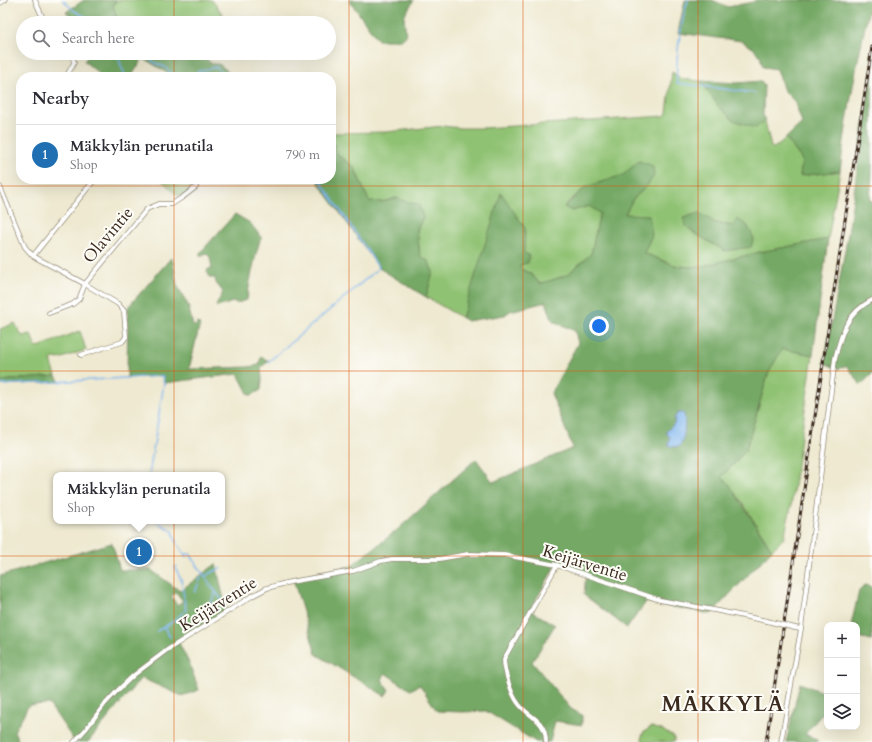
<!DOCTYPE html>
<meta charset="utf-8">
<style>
:root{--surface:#fff;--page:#f2f2f3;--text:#2b2b33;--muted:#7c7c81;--line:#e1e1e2;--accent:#1f6fb2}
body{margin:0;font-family:Cardo,serif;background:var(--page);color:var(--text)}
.controls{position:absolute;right:12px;bottom:12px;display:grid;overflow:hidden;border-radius:8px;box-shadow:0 4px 16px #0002}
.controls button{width:36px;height:36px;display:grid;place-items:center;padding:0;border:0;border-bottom:1px solid var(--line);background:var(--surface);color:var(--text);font:20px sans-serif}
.you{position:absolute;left:599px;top:326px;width:14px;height:14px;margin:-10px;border:3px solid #fff;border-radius:50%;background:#1a73e8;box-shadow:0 0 0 6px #1a73e833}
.badge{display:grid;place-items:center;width:26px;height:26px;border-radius:50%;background:var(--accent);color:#fff;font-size:13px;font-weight:700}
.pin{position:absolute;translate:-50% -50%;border:2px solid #fff;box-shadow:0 1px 4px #0006}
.popup{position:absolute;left:53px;top:472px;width:172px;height:52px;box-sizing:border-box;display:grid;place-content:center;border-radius:8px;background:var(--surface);filter:drop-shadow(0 1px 3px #0005);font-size:13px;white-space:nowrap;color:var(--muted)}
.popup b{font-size:15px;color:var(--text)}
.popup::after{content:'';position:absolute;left:50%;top:100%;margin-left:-8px;border:8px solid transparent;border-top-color:var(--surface)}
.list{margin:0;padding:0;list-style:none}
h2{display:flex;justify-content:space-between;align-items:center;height:52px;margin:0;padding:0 16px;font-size:17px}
h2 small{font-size:13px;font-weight:400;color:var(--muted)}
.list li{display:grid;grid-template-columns:26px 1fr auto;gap:12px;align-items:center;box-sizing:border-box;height:60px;padding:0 16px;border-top:1px solid var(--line)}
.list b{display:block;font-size:15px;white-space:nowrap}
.list p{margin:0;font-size:13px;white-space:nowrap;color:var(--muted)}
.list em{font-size:13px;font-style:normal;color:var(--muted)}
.icon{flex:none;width:22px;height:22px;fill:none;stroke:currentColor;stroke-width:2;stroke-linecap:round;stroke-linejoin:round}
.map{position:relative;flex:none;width:872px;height:742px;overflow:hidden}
.search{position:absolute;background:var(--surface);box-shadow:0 4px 16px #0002;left:16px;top:16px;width:320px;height:44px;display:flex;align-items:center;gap:10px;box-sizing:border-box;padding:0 14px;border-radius:22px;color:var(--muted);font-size:15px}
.panel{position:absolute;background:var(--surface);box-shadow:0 4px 16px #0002;left:16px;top:72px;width:320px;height:112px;border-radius:16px}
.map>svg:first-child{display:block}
.green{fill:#90c273;stroke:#667648;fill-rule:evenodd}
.forest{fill:#74a865;stroke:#586942;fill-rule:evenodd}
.water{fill:#82b7f0;stroke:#5e7087}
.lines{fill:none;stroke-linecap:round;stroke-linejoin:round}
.stream{stroke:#82b7f0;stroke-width:1.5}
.minor-casing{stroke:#948a77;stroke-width:5.5}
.minor{stroke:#fff;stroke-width:4}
.rail-casing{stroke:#3b2a1e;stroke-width:3}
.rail{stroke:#fdfcf7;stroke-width:1.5;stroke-dasharray:4.5;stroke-linecap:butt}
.minor-bridge-casing{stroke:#948a77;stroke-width:5.5;stroke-linecap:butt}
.minor-bridge{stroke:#fff;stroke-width:4}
.grid{fill:none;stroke:#df570d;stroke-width:1;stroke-opacity:0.55}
.labels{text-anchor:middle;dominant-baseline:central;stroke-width:4;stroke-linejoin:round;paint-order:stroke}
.street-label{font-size:17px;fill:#3b2a1e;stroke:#fdfcf7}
.district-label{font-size:21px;font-weight:bold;letter-spacing:1px;fill:#3b2a1e;stroke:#fdfcf7}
</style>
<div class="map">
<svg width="872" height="742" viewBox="0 0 872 742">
<rect width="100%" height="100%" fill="#fdfcf7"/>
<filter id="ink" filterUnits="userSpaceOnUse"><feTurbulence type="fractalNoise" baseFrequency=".025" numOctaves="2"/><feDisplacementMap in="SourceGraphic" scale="8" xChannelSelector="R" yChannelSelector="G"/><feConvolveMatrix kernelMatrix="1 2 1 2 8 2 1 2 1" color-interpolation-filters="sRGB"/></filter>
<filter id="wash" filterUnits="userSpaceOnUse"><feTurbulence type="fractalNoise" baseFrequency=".012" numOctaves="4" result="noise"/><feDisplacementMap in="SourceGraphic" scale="16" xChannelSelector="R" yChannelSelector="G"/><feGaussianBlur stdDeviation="0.9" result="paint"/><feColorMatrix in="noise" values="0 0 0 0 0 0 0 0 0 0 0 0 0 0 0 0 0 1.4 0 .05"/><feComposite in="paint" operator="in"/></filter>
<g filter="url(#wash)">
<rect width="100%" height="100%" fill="#eee9d0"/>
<path class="green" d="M116 0H212L227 20 222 23H119L113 6Z
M154 53H180L179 58H161Z
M672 72 682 79 701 81 719 107 755 128 765 121 771 147 774 148 786 138 802 160 800 176 840 171 828 239 760 252 703 266 688 267 674 265 643 253 625 214 633 199 645 188 639 161 623 175 586 187 564 206 572 211 589 206 600 213 591 254 567 275 540 284 531 274 519 268 522 264 525 228 472 290 462 318 426 297 433 272 428 261 420 256 417 230 423 217 396 198 382 202 369 201 354 167 338 155 334 144H331V133L386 132 443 126 461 128H483L664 116 667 113ZM699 213 716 223 733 226V249L725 251 694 233Z
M160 179H200L183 195 178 196Z
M15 323 22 336 31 334 36 348 80 331 86 350 59 359 54 358 51 360 56 376 0 381V329Z
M782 348 813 355 791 507 784 538 772 550 742 502 722 477 746 450 768 374Z
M651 727 662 730 674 737V742H643L641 738 644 732Z"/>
<path class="forest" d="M84 0H116L113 6 119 23H80L66 12Z
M349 0H414L404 16 406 36 401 40H378Z
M685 0H712L728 7 753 2 755 0H871C858 56 847 113 840 171L800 176 802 160 786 138 802 123 795 102 784 91 777 69 763 67 760 56 753 48 742 41 678 33Z
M91 53H154L161 58H179L180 53H206C205 61 212 65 219 64L235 77H225L220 74 212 73 198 77H170L166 72 143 58 131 77H103L84 61Z
M872 68V173L870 200 872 201V374L861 385 847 366 838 369 824 363 848 234Z
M701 81 737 83 761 81 764 85 763 115 765 121 755 128 733 120 719 107Z
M331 144H334L338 155 354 167 369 201 382 202 396 198 419 205 423 217 417 230 420 256 428 261 433 272 426 297 379 268 316 179H331Z
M639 161 653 166 654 176 645 188 633 199 625 214 649 215 652 235 644 253 674 265 688 267 703 266 760 252 828 239 813 355 782 349 768 374 746 450 722 477 729 484 772 550 711 614 646 602 627 628 584 595 586 573 557 563 530 610 555 625 532 662 571 709 582 715V725L555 721 550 742H536L486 711 462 712 437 711 420 685 410 690 385 673 382 680 389 690 385 696 316 654 293 579 351 566 396 531 476 459 493 482 573 448 551 393 578 343 575 331 553 321 546 302 510 311 505 315 467 321 462 318 501 193 525 228 524 253 529 255 528 263 522 264 519 268 531 274 540 284 567 275 591 254 600 213 589 206 572 211 564 207 586 187 623 175ZM675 417 685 429 683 435 668 444 670 438 666 432 674 424Z
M699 213 716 223 733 226 737 219 747 225 754 238 751 247 725 251 694 233 686 226 683 218Z
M235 214 250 223 262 238 260 240C254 260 250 279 247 300L237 303 233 302 217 307 216 306 223 292 216 283 215 278H210L207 271 208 269H212L210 257 206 253 201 257 199 254Z
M171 258 173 262 177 285 188 305 193 326H196L197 323 200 324 189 369 248 367 259 365 261 357 269 361 261 367 262 380 261 390 252 395H249L238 374 164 383 162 376 127 378 128 307Z
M56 376 60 382 0 385V381Z
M112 543 120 570H151L180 591 216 564 226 609 178 641 189 663 199 690 182 696 141 678 88 742H75L49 704 29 705 14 731 19 742H0V576ZM176 592 183 601 177 605 171 596Z
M865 585 872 587V640L857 637V625H851L859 591Z
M800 683 827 694V708L805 734 817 740V742H786Z"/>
<path class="water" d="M678 413H684C685 424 686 437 679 447L669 446 668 444 670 438 666 432 674 424 675 417Z"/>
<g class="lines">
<path class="stream" d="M63 0 73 10 97 23
M688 0C681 20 675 61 677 83L755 93
M117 53 121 66 126 77
M135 53 150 59 155 63 165 67 171 73 181 76 193 75 199 71 216 67 229 77
M268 362 379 268 319 179
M0 385 162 376 164 383 149 475
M155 521 173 531C174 543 182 547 186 558
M184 554H190L211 586 223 601V607
M177 566 175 568 181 579 184 597
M205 576 221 568
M195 592 201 577 204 575
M206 611 216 593
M177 618 184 627
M164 627 170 637
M157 631 171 623 186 610 184 599"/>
</g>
</g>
<g filter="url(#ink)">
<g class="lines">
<defs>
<path id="minor" d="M35 0 45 23
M0 3 5 0
M66 77 74 63 72 53
M0 187 25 247 33 256 85 284 118 304 124 311 126 337 122 342 81 355
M33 256 95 179
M49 313 73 304 79 299 85 284 147 209 159 204H172L183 197 196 187
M795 628 801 629 835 359C841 333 847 313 872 300
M74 742 86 729 104 705 118 690 134 675 167 650 252 596 267 588 290 582 353 571 381 561 392 559H439L468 554 504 555 557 565 660 600 719 611 767 621
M546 742C546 718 528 718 518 703 511 694 504 670 504 659L557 565
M781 742 801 629"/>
</defs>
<use href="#minor" class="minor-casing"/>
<use href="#minor" class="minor"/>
<defs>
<path id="rail" d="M766 742 833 297 872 47"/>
</defs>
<use href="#rail" class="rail-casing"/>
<use href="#rail" class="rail"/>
<defs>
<path id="minor-bridge" d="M767 621 795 628"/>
</defs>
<use href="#minor-bridge" class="minor-bridge-casing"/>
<use href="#minor-bridge" class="minor-bridge"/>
</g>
</g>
<path class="grid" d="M174 0V23M349 0V742M523 0V742M698 0V742M174 53V77M174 179V742M0 186H872M0 371H872M0 556H872"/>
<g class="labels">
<g class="street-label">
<text transform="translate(108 235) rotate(-50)">Olavintie</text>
<text transform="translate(585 563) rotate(17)">Keijärventie</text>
<text transform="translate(218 604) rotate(-32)">Keijärventie</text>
</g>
<g class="district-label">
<text x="723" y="704">MÄKKYLÄ</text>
</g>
</g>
</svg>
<div class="controls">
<button>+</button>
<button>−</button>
<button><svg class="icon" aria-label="layers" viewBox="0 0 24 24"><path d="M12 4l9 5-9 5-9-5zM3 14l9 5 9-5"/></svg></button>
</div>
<div class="you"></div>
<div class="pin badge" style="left:139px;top:552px">1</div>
<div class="popup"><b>Mäkkylän perunatila</b>Shop</div>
<div class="search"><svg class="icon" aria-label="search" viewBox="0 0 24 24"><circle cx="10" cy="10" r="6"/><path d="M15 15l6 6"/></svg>Search here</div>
<section class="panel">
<h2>Nearby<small></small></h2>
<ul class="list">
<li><span class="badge">1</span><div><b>Mäkkylän perunatila</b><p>Shop</p></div><em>790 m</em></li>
</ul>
</section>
</div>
